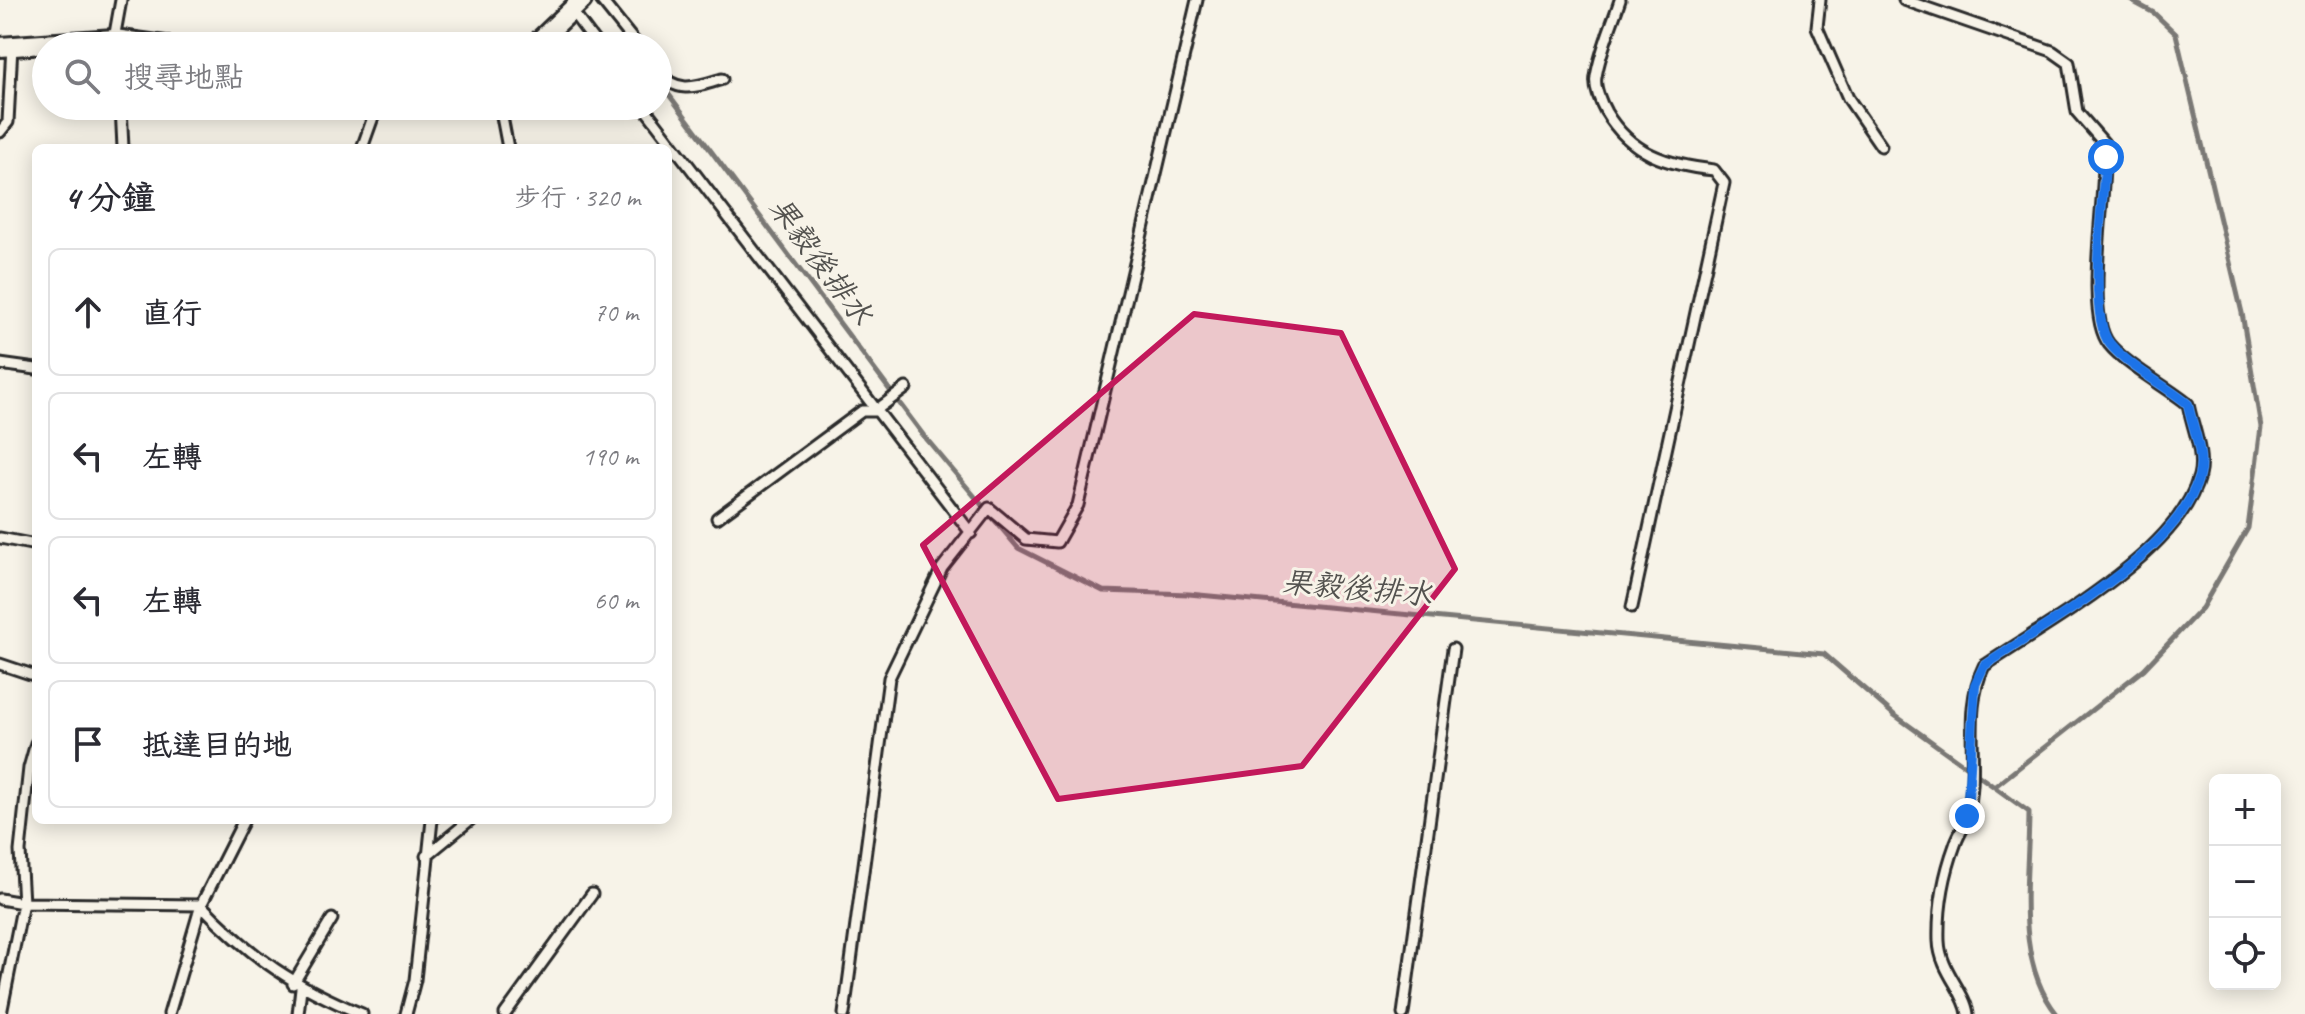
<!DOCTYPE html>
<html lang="zh-TW">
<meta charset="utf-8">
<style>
:root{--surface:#fff;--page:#f7f7f7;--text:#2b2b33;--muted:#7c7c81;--line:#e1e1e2}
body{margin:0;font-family:Caveat,"LXGW WenKai TC",sans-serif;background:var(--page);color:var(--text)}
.controls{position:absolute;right:24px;bottom:24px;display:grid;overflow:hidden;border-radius:12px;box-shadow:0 4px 20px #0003}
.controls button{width:72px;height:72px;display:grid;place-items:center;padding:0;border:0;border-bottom:2px solid var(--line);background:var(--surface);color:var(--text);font:40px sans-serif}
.stop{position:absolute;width:24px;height:24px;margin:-18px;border:6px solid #1a73e8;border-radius:50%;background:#fff}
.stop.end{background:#1a73e8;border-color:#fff;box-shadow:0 2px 8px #0008}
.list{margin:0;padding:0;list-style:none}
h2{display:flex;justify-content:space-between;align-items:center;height:104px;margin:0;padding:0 32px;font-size:34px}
h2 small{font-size:26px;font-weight:400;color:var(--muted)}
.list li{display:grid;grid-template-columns:52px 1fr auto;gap:24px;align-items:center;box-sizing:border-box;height:128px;margin:0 16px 16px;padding:0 16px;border:2px solid var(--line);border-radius:12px}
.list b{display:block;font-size:30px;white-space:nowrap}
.list em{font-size:26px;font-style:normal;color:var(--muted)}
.icon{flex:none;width:44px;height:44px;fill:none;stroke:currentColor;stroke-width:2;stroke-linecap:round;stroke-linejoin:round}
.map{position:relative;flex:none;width:2305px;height:1014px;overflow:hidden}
.search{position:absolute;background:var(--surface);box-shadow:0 4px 20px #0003;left:32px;top:32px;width:640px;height:88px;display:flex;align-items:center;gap:20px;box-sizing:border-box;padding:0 28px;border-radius:44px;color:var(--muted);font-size:30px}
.panel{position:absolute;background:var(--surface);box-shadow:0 4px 20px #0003;left:32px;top:144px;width:640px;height:680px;border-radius:12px}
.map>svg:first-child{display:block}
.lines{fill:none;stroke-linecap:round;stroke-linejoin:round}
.stream{stroke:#7a7874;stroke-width:5}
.service-casing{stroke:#2b2b2b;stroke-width:15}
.minor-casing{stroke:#2b2b2b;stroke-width:24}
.service{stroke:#f7f3e8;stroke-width:9}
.minor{stroke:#f7f3e8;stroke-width:18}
.route{stroke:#1a73e8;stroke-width:10}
.marked{fill:#c2185b;fill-opacity:0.2;stroke:#c2185b;stroke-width:6;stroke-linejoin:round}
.labels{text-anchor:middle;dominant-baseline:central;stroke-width:6;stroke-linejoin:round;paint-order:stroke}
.water-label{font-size:30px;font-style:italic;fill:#53524f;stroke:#f7f3e8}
</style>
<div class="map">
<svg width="2305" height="1014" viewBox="0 0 2305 1014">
<rect width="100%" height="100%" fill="#f7f3e8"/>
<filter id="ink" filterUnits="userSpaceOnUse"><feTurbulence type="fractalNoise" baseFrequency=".0125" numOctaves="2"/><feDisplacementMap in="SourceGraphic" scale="16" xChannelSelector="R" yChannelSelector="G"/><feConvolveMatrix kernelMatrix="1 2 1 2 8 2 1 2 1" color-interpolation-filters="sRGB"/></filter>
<g filter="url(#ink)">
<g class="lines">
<path class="stream" d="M658 80 924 436 1018 548 1103 591 1189 594 1824 654 1893 714 2029 812C2029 877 2013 960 2057 1014
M1994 787 2144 669 2202 608 2248 528 2261 427 2242 313 2176 34 2154 13 2130 0"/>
<defs>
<path id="service" d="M601 0 638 46
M1620 0C1612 25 1600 51 1596 77 1594 87 1601 103 1606 112 1631 154 1667 165 1714 170L1724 183 1632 607
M1820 0 1817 27 1848 98 1881 146
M1904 0 2052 51 2069 63 2077 112 2104 143C2108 189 2083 312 2109 344 2126 365 2166 386 2188 404 2192 426 2205 454 2199 476 2179 553 2047 623 1984 666 1961 713 1981 767 1967 817 1965 826 1958 835 1955 845 1944 875 1938 909 1939 941 1940 971 1965 991 1968 1014
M571 10 598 46
M114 39 121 0
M658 71C677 95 696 87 722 79
M121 106 123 148
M500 106 508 148
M643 106 971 533
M0 132 8 122 12 46
M362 148 377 106
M0 364 36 369
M717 518 862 411H875L906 388
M0 538 36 545
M0 664 36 676
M426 856 470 820
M0 899 23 903 201 905C252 958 294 986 362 1014
M293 984 332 919
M1 1014 23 903 20 851 29 768 36 743
M169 1014 201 905 244 820
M298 1014 301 988
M406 1014 415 980 432 820
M505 1014 592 894
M844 1014 889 678 942 568 989 508 1026 539 1057 542 1078 505 1197 0
M1403 1014 1453 649"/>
<path id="minor" d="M534 46 582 0
M0 47 114 39 165 46"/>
</defs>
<use href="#service" class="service-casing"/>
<use href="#minor" class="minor-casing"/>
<use href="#service" class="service"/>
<use href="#minor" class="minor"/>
</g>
</g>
<g class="lines" filter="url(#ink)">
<path class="route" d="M1967 816 1975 685 1984 666C2046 623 2180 552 2199 476 2205 454 2192 426 2188 404 2166 386 2127 365 2110 344 2087 317 2103 197 2106 157"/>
</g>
<path class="marked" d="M1194 314 1341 333 1455 569 1302 766 1058 799 923 545Z"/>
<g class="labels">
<g class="water-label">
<text transform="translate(821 261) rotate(53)">果毅後排水</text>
<text transform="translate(1357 588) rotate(5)">果毅後排水</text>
</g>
</g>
</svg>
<div class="controls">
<button>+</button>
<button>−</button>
<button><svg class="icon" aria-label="locate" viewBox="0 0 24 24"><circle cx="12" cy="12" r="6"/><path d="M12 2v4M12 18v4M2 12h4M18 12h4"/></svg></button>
</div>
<div class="stop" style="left:2106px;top:157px"></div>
<div class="stop end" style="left:1967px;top:816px"></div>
<div class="search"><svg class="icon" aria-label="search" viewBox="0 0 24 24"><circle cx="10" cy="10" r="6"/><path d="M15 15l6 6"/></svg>搜尋地點</div>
<section class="panel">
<h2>4 分鐘<small>步行 · 320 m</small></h2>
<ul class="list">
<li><svg class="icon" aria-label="ahead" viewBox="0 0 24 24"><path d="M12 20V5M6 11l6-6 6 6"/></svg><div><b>直行</b></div><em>70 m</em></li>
<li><svg class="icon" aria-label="left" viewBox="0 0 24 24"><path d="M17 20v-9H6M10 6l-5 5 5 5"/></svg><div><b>左轉</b></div><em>190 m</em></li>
<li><svg class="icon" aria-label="left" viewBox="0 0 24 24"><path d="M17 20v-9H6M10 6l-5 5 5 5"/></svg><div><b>左轉</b></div><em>60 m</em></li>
<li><svg class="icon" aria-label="arrive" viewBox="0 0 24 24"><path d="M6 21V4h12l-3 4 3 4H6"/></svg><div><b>抵達目的地</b></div></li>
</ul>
</section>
</div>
